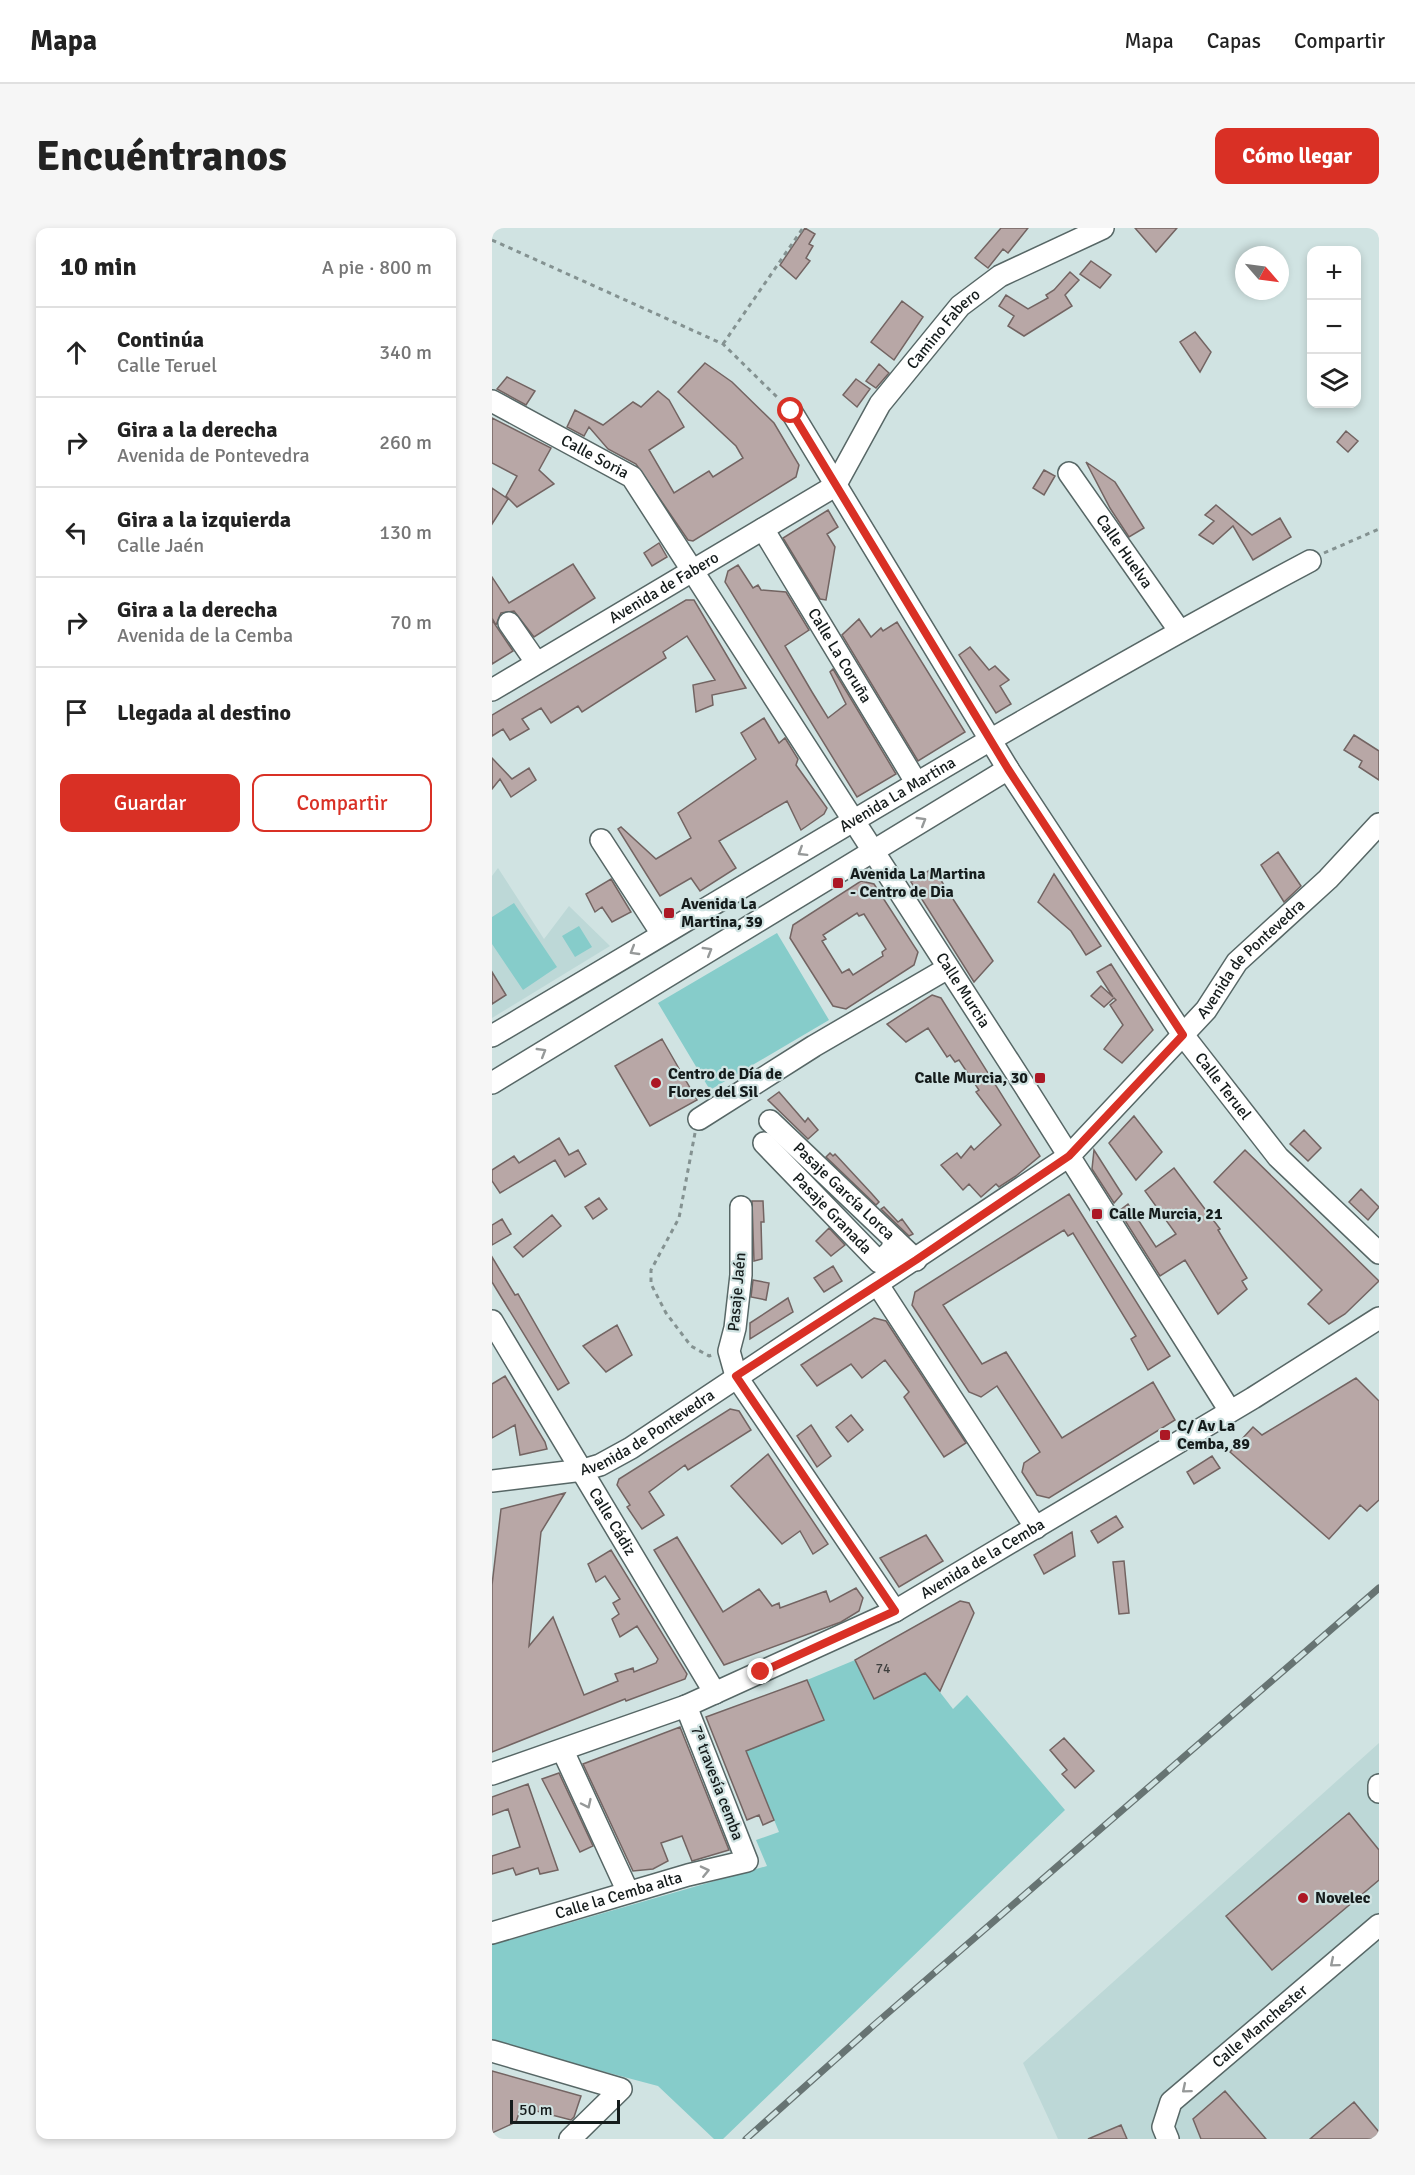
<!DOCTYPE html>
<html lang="es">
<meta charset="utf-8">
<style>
:root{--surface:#fff;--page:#f6f6f6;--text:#222;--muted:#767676;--line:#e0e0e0;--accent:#d93025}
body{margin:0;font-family:Signika,sans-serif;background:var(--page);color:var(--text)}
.controls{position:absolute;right:18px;top:18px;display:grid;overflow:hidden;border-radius:12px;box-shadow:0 3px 9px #0003}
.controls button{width:54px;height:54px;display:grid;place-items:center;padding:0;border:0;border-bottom:2px solid var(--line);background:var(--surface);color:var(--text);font:30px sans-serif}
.compass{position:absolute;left:743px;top:18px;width:54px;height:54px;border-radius:50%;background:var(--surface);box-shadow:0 3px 9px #0003;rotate:118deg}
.scale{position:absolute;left:18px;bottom:15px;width:110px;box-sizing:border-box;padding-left:6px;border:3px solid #151c1c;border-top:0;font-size:16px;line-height:21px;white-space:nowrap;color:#151c1c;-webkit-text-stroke:4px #d0e3e2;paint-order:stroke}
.stop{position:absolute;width:18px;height:18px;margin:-14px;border:4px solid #d93025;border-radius:50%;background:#fff}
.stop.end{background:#d93025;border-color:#fff;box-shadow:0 2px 6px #0008}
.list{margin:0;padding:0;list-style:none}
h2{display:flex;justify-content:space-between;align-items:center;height:78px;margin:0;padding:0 24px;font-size:26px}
h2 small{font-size:20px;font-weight:400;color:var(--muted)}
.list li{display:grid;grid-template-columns:39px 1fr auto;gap:18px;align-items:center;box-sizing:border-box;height:90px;padding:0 24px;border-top:2px solid var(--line)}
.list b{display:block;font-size:22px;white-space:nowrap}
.list p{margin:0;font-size:20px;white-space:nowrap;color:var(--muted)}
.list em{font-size:20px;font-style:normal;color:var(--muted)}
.actions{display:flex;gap:12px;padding:18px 24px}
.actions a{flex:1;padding:14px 0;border:2px solid var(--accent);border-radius:12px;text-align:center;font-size:21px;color:var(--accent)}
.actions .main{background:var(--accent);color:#fff}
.icon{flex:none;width:33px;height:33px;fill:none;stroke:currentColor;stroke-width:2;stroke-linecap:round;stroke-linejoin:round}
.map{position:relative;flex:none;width:887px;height:1911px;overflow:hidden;border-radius:12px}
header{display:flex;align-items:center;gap:36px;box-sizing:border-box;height:84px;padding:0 30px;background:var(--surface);border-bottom:2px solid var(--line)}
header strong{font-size:28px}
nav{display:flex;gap:33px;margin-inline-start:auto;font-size:21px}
.intro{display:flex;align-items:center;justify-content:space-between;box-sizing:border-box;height:144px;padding:0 36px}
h1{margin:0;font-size:42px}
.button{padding:15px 27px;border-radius:12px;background:var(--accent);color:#fff;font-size:21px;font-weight:700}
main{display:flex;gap:36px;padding:0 36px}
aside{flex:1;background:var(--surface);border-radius:12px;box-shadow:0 3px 9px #0003}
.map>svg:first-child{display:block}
.built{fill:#bdd8d7}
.green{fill:#86ccca}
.building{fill:#b8a7a6;stroke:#736462;stroke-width:1.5;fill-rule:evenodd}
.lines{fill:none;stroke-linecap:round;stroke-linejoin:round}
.minor-casing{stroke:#576766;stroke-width:24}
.path{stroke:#849291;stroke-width:3;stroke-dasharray:4.5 4.5;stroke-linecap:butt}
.minor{stroke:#fff;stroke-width:21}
.rail-casing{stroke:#677473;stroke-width:7}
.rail{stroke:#d0e3e2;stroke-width:4.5;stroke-dasharray:14;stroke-linecap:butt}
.oneway{stroke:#969999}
.route{stroke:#d93025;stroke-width:8}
.poi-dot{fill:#ac1825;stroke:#d0e3e2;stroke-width:2}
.labels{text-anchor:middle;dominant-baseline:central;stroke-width:4.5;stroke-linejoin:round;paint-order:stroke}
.number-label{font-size:14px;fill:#3e3f3e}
.street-label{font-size:16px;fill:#151c1c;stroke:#d0e3e2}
.poi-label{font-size:16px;font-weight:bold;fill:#151c1c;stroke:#d0e3e2;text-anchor:start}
</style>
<header>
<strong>Mapa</strong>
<nav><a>Mapa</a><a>Capas</a><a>Compartir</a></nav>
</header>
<div class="intro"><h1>Encuéntranos</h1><a class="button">Cómo llegar</a></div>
<main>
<aside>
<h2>10 min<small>A pie · 800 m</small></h2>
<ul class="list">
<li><svg class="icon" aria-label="ahead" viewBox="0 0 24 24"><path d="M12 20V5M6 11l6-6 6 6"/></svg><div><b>Continúa</b><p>Calle Teruel</p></div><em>340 m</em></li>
<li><svg class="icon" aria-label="right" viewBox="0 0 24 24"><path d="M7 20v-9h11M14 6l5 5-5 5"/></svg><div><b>Gira a la derecha</b><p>Avenida de Pontevedra</p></div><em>260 m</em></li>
<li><svg class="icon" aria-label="left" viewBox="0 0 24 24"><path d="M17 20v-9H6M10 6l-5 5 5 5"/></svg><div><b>Gira a la izquierda</b><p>Calle Jaén</p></div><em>130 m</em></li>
<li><svg class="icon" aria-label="right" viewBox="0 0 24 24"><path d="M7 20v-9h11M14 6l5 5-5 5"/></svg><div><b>Gira a la derecha</b><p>Avenida de la Cemba</p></div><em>70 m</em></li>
<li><svg class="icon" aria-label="arrive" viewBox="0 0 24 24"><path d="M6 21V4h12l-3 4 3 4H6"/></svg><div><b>Llegada al destino</b></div></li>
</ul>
<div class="actions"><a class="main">Guardar</a><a>Compartir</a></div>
</aside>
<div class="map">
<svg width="887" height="1911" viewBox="0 0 887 1911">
<rect width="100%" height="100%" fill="#d0e3e2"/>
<path class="built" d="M6 640 52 711 77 678 118 718 0 790V648Z
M887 1515V1911H566L531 1835Z"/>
<path class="green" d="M22 675 65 739 31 762 0 716V689Z
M87 698 100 719 83 729 70 708Z
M285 705 337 792 218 862 166 775Z
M363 1432 382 1471 427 1448 430 1441 461 1481 475 1467 573 1582 231 1911H222L166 1858 0 1814V1717L275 1638 264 1612 287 1604 254 1523 331 1491 315 1452Z"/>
<path class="building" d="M313 0 323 6 317 16 321 18 314 30 318 33 304 51 288 37Z
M509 0H536L516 25 511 21 496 40 483 30Z
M643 0H685L664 24Z
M599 33 619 47 608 60 588 46Z
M578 44 587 52 573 67 580 78 532 108 516 98 522 88 507 78 514 67 536 81 556 70 554 67 562 62Z
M410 73 431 89 402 132 379 114Z
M703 104 719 124 708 144 688 114Z
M213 135 240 154 282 195 307 237 304 249 201 313 196 312 144 236 116 221 97 199 92 208 75 199 83 182 111 197 141 174 149 179 166 163 177 172 192 199 157 222 182 265 217 243 221 249 251 230 244 218 186 164Z
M387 136 397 145 384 160 374 153Z
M15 149 43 163 34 177 5 161Z
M364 151 378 161 365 179 351 167Z
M0 190 59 220 47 242 62 256 25 279 14 268 25 248 0 235Z
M854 203 866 213 856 224 845 214Z
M594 234 623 254 652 300 637 309 618 280Z
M552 242 563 248 552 267 541 260Z
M0 260 16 271 0 296Z
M724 277 760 307 788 290 799 309 761 332 741 298 721 316 707 307 722 293 713 287Z
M336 282 346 299 335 306 343 319 334 372 328 371 291 310Z
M167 315 175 329 160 338 152 325Z
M81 336 103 370 42 409 22 383 9 385 4 397 0 390V349L17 375Z
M246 337 261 360 266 357 269 362 294 364 317 402 293 418 320 464 336 490 354 476 338 444 341 441 404 546 365 569 233 354 236 343Z
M194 372H202L254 460 220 467 221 477 204 484 201 457 223 452 195 408 171 424 174 430 90 484 86 478 59 495 49 480 30 491 37 501 18 512 11 501 0 508V487Z
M367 391 379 409 389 400 391 403 405 394 473 504 426 533 350 407Z
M0 392 21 423 0 436Z
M478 419 497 442 503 438 517 452 508 458 519 476 504 485 467 427Z
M272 490 287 515 293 510 306 531 304 537 335 580 332 586 309 602 295 573 227 613 244 640 208 663 199 650 168 668 126 601 129 599 164 631 199 610 186 585 264 531 249 505Z
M862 507 887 523V552L867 539 870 533 852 522Z
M0 530 20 551 37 540 44 552 19 569 8 551 0 561Z
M786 624 809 658 792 674 769 637Z
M441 640 501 733 482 754 419 654Z
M562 646 609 718 594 727 579 703 546 674Z
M119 651 139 684 120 694 110 679 103 684 94 666Z
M369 653 382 656 426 724 422 737 354 781 341 778 298 710 301 697ZM365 685 367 688 372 686 394 721 390 724 391 728 361 747 357 741 350 745 330 713 334 711 331 707Z
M619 736 661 802 630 835 612 821 631 797 618 777 624 772 622 770 612 779 599 768 609 758 621 769 605 744Z
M0 744 14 767 0 776Z
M440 767 449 770 548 928 524 948 507 959 504 956 489 969 477 956 471 962 449 937 465 925 469 930 479 918 482 922 509 897 484 864 487 862 467 832 463 834 458 827 455 829 436 800 414 814 395 796Z
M170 811 205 872 158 898 123 838Z
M287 864 313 894 316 890 326 902 316 911 276 872Z
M642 888 670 924 644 952 617 915Z
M812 902 829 920 816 933 798 916Z
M67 910 77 927 86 922 94 936 73 949 63 932 8 965 0 953V942L22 928 27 935Z
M602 922 630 966 622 975 600 941Z
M753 922 887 1053 853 1086 837 1096 816 1076 830 1062 722 954Z
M338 925 341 928 343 926 380 966 387 974 384 977 334 929Z
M682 940 728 1001 726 1002 755 1050 750 1053 755 1061 726 1086 693 1032 668 1048 627 983 636 976 664 1019 684 1006 653 963Z
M869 961 887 979 876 992 857 974Z
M577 966 678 1128 656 1142 639 1111 644 1108 581 1005 576 1008 572 1002 451 1077 490 1136 514 1124 570 1210 661 1154 683 1192 557 1270 545 1267 530 1244 532 1235 548 1224 505 1158 489 1169 477 1164 420 1077 423 1064Z
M107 970 115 981 101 991 93 979Z
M260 973H271L272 994H269L270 1031 262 1033Z
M392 979 406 994 410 991 421 1006 417 1008 389 981Z
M60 987 69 998 31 1029 22 1019Z
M10 991 19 1006 0 1017V997Z
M337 1000 353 1017 339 1028 324 1013Z
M0 1029 23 1067 26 1066 77 1155 66 1162 0 1054Z
M341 1038 350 1053 332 1064 322 1050Z
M261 1052 277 1055 274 1072 259 1069Z
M296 1070 301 1084 258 1111V1095Z
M382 1090 394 1093 474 1215 452 1229 412 1169 417 1164 393 1132 370 1150 359 1136 325 1158 309 1137Z
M125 1097 140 1127 114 1144 91 1118Z
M13 1148 53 1214 55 1221 28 1227 23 1197 0 1210V1156Z
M864 1150 887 1173V1272L875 1283 868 1277 837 1311 738 1224 761 1199 770 1207Z
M238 1181 247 1183 259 1202 196 1242 193 1237 157 1264 172 1287 150 1301 135 1279 138 1277 125 1257 127 1251Z
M359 1187 371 1202 356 1214 344 1199Z
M319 1197 339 1228 325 1239 305 1208Z
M276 1226 336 1316 321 1326 308 1303 290 1316 239 1258Z
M720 1228 728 1240 702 1256 695 1244Z
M73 1265 49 1304 37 1418 61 1389 92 1467 126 1453 123 1446 141 1440 142 1444 164 1435 166 1431 145 1398 128 1409 120 1391 127 1386 121 1375 128 1371 113 1348 104 1354 96 1336 119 1322 195 1446 193 1451 134 1473 133 1471 0 1524V1357L9 1281Z
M624 1288 631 1299 606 1315 599 1303Z
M580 1304 583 1328 552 1346 542 1327Z
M434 1307 451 1333 407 1359 388 1330Z
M185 1309 231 1384 267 1361 280 1378 287 1375 288 1380 334 1363 338 1374 364 1360 371 1370 367 1383 349 1394 232 1437 162 1322Z
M632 1333 637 1385 627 1386 621 1334Z
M468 1373 477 1375 482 1385 448 1463 433 1445 382 1471 363 1432Z
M315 1452 332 1492 254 1523 282 1592 271 1597 267 1587 255 1592 214 1489Z
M188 1499 237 1622 200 1633 190 1608 169 1615 176 1633 161 1641 141 1643 91 1536Z
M572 1510 602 1543 583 1560 570 1546 575 1542 558 1522Z
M67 1545 101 1618 88 1624 50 1551Z
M36 1556 66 1642 48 1646 46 1640 24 1647 21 1640 0 1646V1628L28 1619 16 1581 0 1587V1569Z
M857 1585 887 1622V1652L780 1742 734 1688Z
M0 1843 89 1868 82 1889 79 1892 29 1879 24 1894 0 1905Z
M733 1863 774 1911H709L701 1891Z
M862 1874 887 1904V1911H818Z
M629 1897 635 1911H596Z"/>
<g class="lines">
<defs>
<g id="minor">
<path id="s1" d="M0 173 140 249 534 860 738 1183"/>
<path id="s2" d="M299 183 516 541 691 807 786 929 887 1025"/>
<path id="s3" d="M577 245 687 402"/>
<path id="s4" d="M271 301 424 554"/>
<path d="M17 395 44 434"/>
<path id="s5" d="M0 462 343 258 388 176 468 78 508 48 611 0"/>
<path d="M109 612 170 706"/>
<path id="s6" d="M0 808C272 648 539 481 818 333"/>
<path d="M0 855 516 541"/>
<path d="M207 891 322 818 456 740"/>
<path id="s7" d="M278 893 424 1032"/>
<path id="s8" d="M272 915 387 1034 399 1023 403 1012"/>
<path d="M249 979V1047L243 1100 237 1123 244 1148 403 1383"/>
<path d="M386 1057 544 1300"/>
<path id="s9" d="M0 1093 223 1465"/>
<path id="s10" d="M0 1253 91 1242 108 1237 139 1220 577 928 714 782 745 734 836 651 887 596"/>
<path d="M71 1523 136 1664"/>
<path id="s11" d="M0 1546 194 1478 403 1383 761 1170 887 1090"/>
<path d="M887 1557V1564"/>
<path id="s12" d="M0 1705 196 1647 255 1633 194 1478"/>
<path d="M0 1823 129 1861 78 1911"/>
<path id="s13" d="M676 1911 671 1899 679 1874 887 1697"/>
</g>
</defs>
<use href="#minor" class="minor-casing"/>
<path class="path" d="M0 12 231 116 287 171
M231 116 311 0
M832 325 887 301
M203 905 187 990 159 1042V1056L174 1085 199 1118 217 1128 220 1127"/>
<use href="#minor" class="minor"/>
<defs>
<path id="rail" d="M254 1911 382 1797 887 1360"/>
</defs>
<use href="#rail" class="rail-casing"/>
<use href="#rail" class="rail"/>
</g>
<defs><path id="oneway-chevron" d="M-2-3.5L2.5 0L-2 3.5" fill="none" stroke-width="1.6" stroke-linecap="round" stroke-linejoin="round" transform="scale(1.5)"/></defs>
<g class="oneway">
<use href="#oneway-chevron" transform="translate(430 593) rotate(-31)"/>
<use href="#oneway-chevron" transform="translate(310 624) rotate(148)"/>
<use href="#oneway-chevron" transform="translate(142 723) rotate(149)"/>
<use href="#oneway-chevron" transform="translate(216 723) rotate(-31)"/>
<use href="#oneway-chevron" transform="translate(50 824) rotate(-31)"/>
<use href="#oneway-chevron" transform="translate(95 1576) rotate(65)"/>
<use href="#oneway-chevron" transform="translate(213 1643) rotate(-13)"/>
<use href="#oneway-chevron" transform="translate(842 1735) rotate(140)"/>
<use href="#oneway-chevron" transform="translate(694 1861) rotate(140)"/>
</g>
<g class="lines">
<path class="route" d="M269 1444 403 1383 244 1148 424 1032 577 928 691 807 516 541 299 183"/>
</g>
<g class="poi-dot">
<rect x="340" y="649" width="12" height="12" rx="3"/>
<rect x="171" y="679" width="12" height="12" rx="3"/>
<rect x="542" y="844" width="12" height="12" rx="3"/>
<circle cx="164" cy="855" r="6"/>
<rect x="599" y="980" width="12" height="12" rx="3"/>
<rect x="667" y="1201" width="12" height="12" rx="3"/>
<circle cx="811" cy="1670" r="6"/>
</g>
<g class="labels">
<g class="number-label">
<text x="391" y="1440">74</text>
</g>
<g class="street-label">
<text stroke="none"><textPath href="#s5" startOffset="591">Camino Fabero</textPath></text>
<text stroke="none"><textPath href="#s1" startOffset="117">Calle Soria</textPath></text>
<text stroke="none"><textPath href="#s3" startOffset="96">Calle Huelva</textPath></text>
<text stroke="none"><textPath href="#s5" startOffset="200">Avenida de Fabero</textPath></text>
<text stroke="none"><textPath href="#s4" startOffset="148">Calle La Coruña</textPath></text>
<text stroke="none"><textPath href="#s6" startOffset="472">Avenida La Martina</textPath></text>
<text stroke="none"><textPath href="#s10" startOffset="940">Avenida de Pontevedra</textPath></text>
<text stroke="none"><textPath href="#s1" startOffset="770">Calle Murcia</textPath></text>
<text stroke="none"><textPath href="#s2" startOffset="802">Calle Teruel</textPath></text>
<text stroke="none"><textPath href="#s7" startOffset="102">Pasaje García Lorca</textPath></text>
<text stroke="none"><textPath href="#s8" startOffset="98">Pasaje Granada</textPath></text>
<text transform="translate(245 1064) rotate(-85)">Pasaje Jaén</text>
<text stroke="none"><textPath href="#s10" startOffset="166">Avenida de Pontevedra</textPath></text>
<text stroke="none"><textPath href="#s9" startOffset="234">Calle Cádiz</textPath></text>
<text stroke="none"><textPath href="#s11" startOffset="537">Avenida de la Cemba</textPath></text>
<text transform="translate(225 1555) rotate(69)">7ª travesía cemba</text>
<text stroke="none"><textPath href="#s12" startOffset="132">Calle la Cemba alta</textPath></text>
<text stroke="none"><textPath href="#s13" startOffset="156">Calle Manchester</textPath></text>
</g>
<g class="poi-label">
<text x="358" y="646">Avenida La Martina<tspan x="358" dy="18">- Centro de Dia</tspan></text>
<text x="189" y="676">Avenida La<tspan x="189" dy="18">Martina, 39</tspan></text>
<text x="176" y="846">Centro de Día de<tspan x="176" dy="18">Flores del Sil</tspan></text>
<text x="536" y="850" text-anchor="end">Calle Murcia, 30</text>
<text x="617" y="986">Calle Murcia, 21</text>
<text x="685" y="1198">C/ Av La<tspan x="685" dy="18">Cemba, 89</tspan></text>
<text x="823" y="1670">Novelec</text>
</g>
</g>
</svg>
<div class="controls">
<button>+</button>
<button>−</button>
<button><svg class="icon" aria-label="layers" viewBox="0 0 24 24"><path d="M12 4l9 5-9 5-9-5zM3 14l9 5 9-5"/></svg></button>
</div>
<svg class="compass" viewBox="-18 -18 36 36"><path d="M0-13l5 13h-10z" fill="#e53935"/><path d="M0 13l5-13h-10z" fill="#767676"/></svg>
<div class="scale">50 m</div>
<div class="stop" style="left:299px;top:183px"></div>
<div class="stop end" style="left:269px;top:1444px"></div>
</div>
</main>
